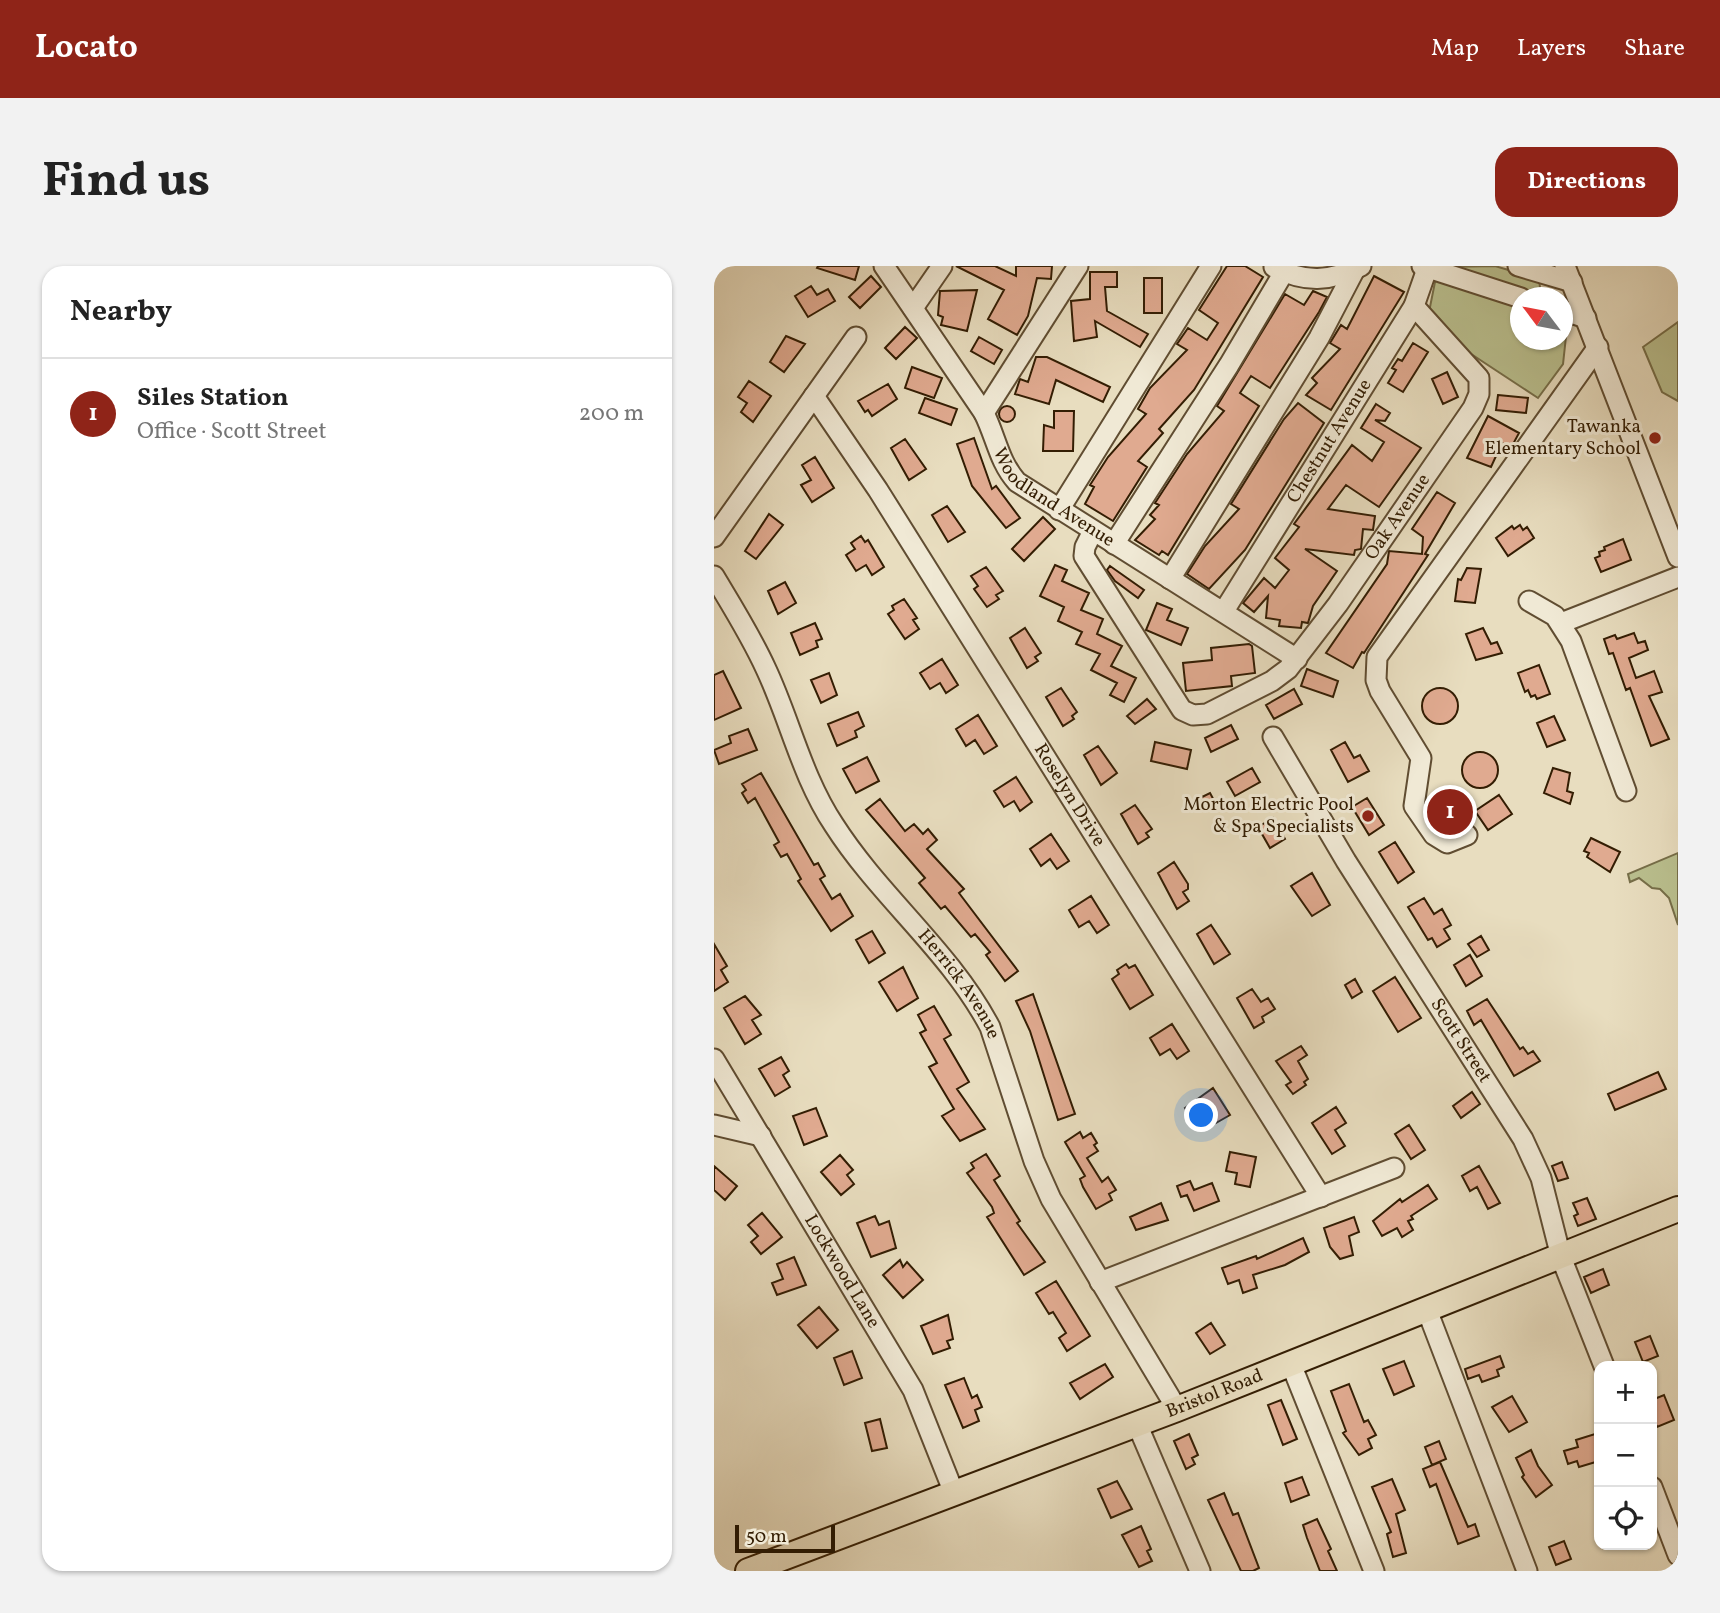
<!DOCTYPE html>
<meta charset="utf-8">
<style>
:root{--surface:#fff;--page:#f2f2f2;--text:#222;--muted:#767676;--line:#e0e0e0;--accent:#8f2418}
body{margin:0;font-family:Vollkorn,serif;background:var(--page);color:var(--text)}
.controls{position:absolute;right:21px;bottom:21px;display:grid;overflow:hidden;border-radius:14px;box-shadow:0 2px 5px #0004}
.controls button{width:63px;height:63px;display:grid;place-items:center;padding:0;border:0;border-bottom:2px solid var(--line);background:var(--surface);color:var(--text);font:35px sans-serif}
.compass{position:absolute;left:796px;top:21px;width:63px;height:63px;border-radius:50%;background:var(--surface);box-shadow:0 2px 5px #0004;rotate:302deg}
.scale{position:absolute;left:21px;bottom:18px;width:100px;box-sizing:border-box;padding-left:7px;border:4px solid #331d03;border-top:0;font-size:19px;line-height:24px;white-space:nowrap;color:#331d03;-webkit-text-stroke:5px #f0e9d5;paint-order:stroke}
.you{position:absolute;left:488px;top:850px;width:24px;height:24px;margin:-18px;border:5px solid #fff;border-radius:50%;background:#1a73e8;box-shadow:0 0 0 10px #1a73e833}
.badge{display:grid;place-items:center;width:46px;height:46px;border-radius:50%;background:var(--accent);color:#fff;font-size:23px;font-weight:700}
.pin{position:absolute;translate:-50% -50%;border:4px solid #fff;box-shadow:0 2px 7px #0006}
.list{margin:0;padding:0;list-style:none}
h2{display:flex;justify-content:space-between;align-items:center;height:91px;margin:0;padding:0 28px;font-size:30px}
h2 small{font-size:23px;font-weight:400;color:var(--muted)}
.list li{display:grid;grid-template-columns:46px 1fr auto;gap:21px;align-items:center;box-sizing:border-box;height:112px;padding:0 28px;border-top:2px solid var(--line)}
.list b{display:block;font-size:26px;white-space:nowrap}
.list p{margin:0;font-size:23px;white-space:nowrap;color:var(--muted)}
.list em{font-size:23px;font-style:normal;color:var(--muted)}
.icon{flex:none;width:38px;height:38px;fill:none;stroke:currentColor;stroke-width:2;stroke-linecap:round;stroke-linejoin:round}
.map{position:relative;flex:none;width:964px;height:1305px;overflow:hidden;border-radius:21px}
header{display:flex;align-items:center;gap:42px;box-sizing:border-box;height:98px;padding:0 35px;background:var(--accent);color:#fff}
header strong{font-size:33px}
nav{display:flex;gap:38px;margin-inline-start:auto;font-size:24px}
.intro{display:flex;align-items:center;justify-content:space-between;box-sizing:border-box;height:168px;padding:0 42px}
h1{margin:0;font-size:49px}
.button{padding:18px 32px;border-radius:21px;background:var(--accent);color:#fff;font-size:24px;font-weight:700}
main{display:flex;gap:42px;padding:0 42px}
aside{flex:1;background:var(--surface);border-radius:21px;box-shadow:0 2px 5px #0004}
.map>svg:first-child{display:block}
.green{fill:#bac08f;stroke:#766e49;stroke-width:2}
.building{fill:#e0aa90;stroke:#331d03;stroke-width:2}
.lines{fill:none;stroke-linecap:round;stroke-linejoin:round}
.minor-casing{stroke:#604d32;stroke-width:23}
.major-casing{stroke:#331d03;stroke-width:28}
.minor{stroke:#f0e9d5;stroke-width:19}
.major{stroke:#e8ddbf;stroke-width:24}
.poi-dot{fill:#8f2418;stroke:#f0e9d5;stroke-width:2.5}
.labels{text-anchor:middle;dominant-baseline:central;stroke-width:6;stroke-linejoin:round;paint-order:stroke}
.poi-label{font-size:19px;fill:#331d03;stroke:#f0e9d5;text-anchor:end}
.street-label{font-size:19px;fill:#331d03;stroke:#f0e9d5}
</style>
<header>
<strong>Locato</strong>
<nav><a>Map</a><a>Layers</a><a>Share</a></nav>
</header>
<div class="intro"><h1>Find us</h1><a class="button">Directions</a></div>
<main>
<aside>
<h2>Nearby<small></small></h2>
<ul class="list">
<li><span class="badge">1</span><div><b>Siles Station</b><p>Office · Scott Street</p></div><em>200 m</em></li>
</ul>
</aside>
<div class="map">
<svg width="964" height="1305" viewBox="0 0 964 1305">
<rect width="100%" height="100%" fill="#e8ddbf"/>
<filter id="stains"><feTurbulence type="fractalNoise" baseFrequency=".00286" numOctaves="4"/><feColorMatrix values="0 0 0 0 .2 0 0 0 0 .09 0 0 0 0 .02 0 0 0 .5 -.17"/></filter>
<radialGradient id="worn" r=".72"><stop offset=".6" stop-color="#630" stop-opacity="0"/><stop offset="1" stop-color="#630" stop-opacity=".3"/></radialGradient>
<path class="green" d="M781 0 825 13 827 30 731 1Z
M722 11 806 37V74H848L849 50 854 52 849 98 824 132 745 80 715 46Z
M964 56V135L948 126 929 81Z
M964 587V659L955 632 946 623 938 622 925 612 916 616 914 608Z"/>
<path class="building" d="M104 0H145L141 14 103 2Z
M242 0H281L302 10V0H338L337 13 323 12 314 50 303 69 274 53 290 24Z
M513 0H531L549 11 480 124 445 163 449 167 424 195 433 201 399 255 371 238 380 221 376 219 394 191 432 148 424 143 436 122 473 84 463 78 474 62 493 74 504 57 485 44Z
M376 6H403V21H391L393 45 434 68 426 81 381 55 383 71 360 75 357 35 376 33Z
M157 10 167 21 146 42 135 31Z
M660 10 690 26 617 144 592 129 603 117 598 112 626 83 616 77 627 59 633 63Z
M430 12H448V47H430Z
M97 20 103 29 114 23 121 35 94 51 81 30Z
M263 24 253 65 227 59 229 51 224 49 226 25Z
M599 25 613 31 605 46 556 122 537 110 526 127 545 140 454 289 448 285 445 289 421 274 441 253 436 249 445 239 441 237 473 188 510 145 503 140 571 28 590 39Z
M191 61 203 72 182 93 171 82Z
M72 70 91 78 70 106 56 96Z
M265 71 288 84 280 98 257 85Z
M699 77 714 86 689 126 674 117 682 104 678 102 684 93 688 95Z
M322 91H333L396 121 389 136 342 114 335 138 301 128 306 113 314 116Z
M198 101 228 112 220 132 191 122Z
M733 106 744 131 729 138 718 113Z
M35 115 57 130 39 156 27 146 33 137 24 131Z
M174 118 183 133 158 150 154 144 151 146 144 135Z
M784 129 814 132 812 147 782 144Z
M211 132 243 143 237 159 205 147Z
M584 137 610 157 531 284 495 323 473 308 491 280 525 243 517 238 570 153Z
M662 138 676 147 671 155 661 154 707 182 665 241 632 219 614 243 661 250 659 264 649 263 647 283 641 284 640 289 591 283 623 305 599 340 594 357 588 356 587 362 565 360 566 354 552 352 554 330 540 346 529 337 550 312 561 322 575 304 561 292 585 261 580 258 638 179 658 195 670 176 647 162Z
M285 148a8 8 0 1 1 16 0a8 8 0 1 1-16 0Z
M340 145H360L359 185H329L330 159 340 162Z
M774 150 805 167 797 182 788 177 777 201 753 192Z
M260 172 278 223 282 220 306 252 292 262 258 220 243 178Z
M191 173 212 203 195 214 177 182Z
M101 191 120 222 98 236 87 219 97 214 88 199Z
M723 226 741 237 711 288 714 289 650 387 648 386 639 402 612 387 673 298 675 285 708 288 709 271 698 263Z
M233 240 251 266 234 276 218 249Z
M55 248 69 259 42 293 31 285Z
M329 251 341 263 310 295 298 283Z
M806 259 809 264 813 261 820 272 794 290 782 272 798 260 800 263Z
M147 270 151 276 154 274 170 301 158 309 152 299 142 305 132 289 141 283 137 277Z
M909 273 917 294 887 306 881 292 886 290 885 286 891 284 890 281Z
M341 299 353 304 348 315 375 327 367 344 389 353 383 368 408 380 397 400 422 412 410 436 396 429 403 417 377 404 386 388 362 378 368 366 344 355 350 341 326 330Z
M396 300 430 324 424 332 401 315 393 304Z
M272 301 289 325 282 329 285 333 273 341 260 323 264 320 257 310Z
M753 302 767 303 761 337 741 335 744 313 747 314Z
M71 316 82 337 64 348 54 325Z
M190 333 203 352 199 354 205 363 191 373 174 348 180 344 178 340Z
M443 337 458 343 453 354 474 362 467 379 432 364Z
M101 357 108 373 102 375 104 381 86 389 77 367Z
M311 362 327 387 321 391 324 395 313 402 296 372Z
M769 362 777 378 783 376 788 387 762 394 752 368Z
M920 367 924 377 931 375 934 384 915 392 922 412 940 405 948 426 935 430 955 473 937 480 916 422 912 424 899 387 895 388 890 373 901 369 903 373Z
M535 378 538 380 541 407 517 410 518 420 472 425 469 397 498 394 497 382Z
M228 393 244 419 232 427 226 417 216 423 206 407Z
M825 399 836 428 823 433 821 429 817 431 814 424 811 426 804 407Z
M593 403 624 415 619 431 587 420Z
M9 405 27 442 0 454V409Z
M115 407 123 429 107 437 97 414Z
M347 422 363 446 358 450 360 453 349 460 332 431Z
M708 440a18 18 0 1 1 36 0a18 18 0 1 1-36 0Z
M580 423 588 438 560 453 552 439Z
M433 433 442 443 421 458 413 450Z
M144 446 150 460 141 465 143 471 123 480 114 458Z
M264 449 283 480 270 488 261 474 252 480 242 463Z
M840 450 851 474 833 481 823 457Z
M517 459 524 473 497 486 491 472Z
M34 463 43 484 5 498 0 484 17 477 15 470Z
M441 476 477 484 473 503 437 495Z
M631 476 640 492 646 489 655 505 634 516 617 484Z
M384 480 403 507 387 519 370 489Z
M748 504a18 18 0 1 1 36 0a18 18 0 1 1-36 0Z
M153 491 165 515 142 527 129 503Z
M538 502 546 516 521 530 513 516Z
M839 502 856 507 853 525 859 527 856 538 830 527Z
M47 507 100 599 104 597 111 610 106 613 118 633 126 628 139 650 117 665 84 615 87 613 73 588 67 591 60 579 65 576 41 532 34 537 28 527 32 524 28 518Z
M302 511 318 536 306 545 300 535 290 541 280 525Z
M747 525 758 543 730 561 722 550 733 543 729 537Z
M496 527 503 540 493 545 486 532Z
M785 529 798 548 774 564 761 545Z
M653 532 670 559 655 569 638 541Z
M166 533 191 565 200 558 209 568 214 563 223 574 213 583 250 623 245 627 304 705 291 715 272 689 276 686 261 668 257 671 231 640 227 643 205 617 211 612 152 544Z
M421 539 438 563 432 567 435 571 424 578 407 548Z
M559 552 571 573 556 582 544 561Z
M337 568 355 595 343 603 336 593 327 600 316 583Z
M877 572 906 586 896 606 873 591 875 587 870 585Z
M681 576 700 606 684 617 665 586Z
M460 596 474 618V623L469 626 475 635 463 643 444 607Z
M598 607 616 639 598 650 577 620Z
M377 630 395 659 383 667 375 655 365 661 355 644Z
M710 632 720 648 728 643 737 659 730 663 736 673 723 681 718 672 714 674 694 641Z
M497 659 516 688 500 698 483 668Z
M158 665 171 687 155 697 142 674Z
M767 670 775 684 763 691 754 678Z
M0 678 13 700 7 704 14 716 0 725Z
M756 689 768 710 752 720 740 699Z
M412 698 415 702 421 699 439 729 416 743 398 713 405 708 403 704Z
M189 701 204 732 183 745 165 716Z
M681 711 707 752 684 766 659 725Z
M641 713 648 726 638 732 631 719Z
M538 723 547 736 554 732 561 743 548 751 550 756 540 762 523 732Z
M319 728 361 848 344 854 316 765 302 735Z
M31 730 47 749 38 754 47 768 31 778 10 742Z
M773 733 806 783 809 781 814 788 819 785 826 795 800 810 767 754 760 759 753 745Z
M220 740 237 769 230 773 255 816 243 823 271 863 246 875 228 850 240 843 215 801 223 797 206 767 212 764 204 749Z
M458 758 475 785 463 793 456 783 446 789 436 772Z
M587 780 593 789 584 795 594 813 590 816 592 819 579 828 572 819 577 816 562 795Z
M67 791 75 805 69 809 76 821 61 830 45 803Z
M944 806 952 823 901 844 894 828Z
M499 822 516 849 502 857 496 847 480 856 471 842Z
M758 826 766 838 747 852 739 840Z
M622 841 632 857 621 864 631 880 618 888 598 857Z
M102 842 113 870 90 879 79 850Z
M695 859 711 884 697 893 681 868Z
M366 866 369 872 377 867 383 877 380 879 384 885 373 892 388 916 394 911 402 924 395 928 398 934 382 943 369 921 366 913 371 910 351 876Z
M516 886 542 891 536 921 521 918 523 907 512 905Z
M272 888 286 910 280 914 306 955 303 957 331 996 310 1009 273 951 280 947 278 941 253 907 260 902 257 897Z
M126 889 139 904 133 909 140 918 127 929 107 906Z
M848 896 854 912 844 915 838 900Z
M0 900 23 920 11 934 0 924Z
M765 900 786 937 774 943 763 921 756 925 748 910Z
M476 915 480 924 498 917 505 935 480 945 473 929 467 931 463 920Z
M714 919 723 933 697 950 699 953 694 955 699 964 688 971 683 962 668 970 659 955 686 933 688 936Z
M873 932 882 953 864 960 860 950 864 948 859 937Z
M447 937 454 954 422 964 416 951Z
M48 947 68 971 47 988 37 976 44 970 34 959Z
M161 950 165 959 175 955 182 982 157 991 143 957Z
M640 951 645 966 635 970 639 989 626 993 616 981 610 962Z
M589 972 595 986 571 999 539 1009 543 1022 529 1027 525 1014 514 1018 508 1002 542 990 543 993Z
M80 991 92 1019 63 1029 58 1017 69 1013 63 998Z
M186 994 189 1001 193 996 209 1014 189 1032 169 1009Z
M889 1003 895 1019 877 1027 870 1011Z
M342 1015 376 1070 353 1085 345 1072 352 1067 339 1046 335 1048 322 1027Z
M105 1041 124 1064 103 1082 84 1059Z
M234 1049 239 1073 233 1075 236 1082 219 1088 207 1060Z
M497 1057 511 1079 496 1088 482 1067Z
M936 1070 944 1090 929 1096 921 1076Z
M138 1085 148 1112 130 1119 120 1092Z
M786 1090 790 1101 783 1104 785 1110 768 1116 765 1109 754 1113 751 1103Z
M690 1095 700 1120 680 1129 669 1103Z
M391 1098 399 1111 366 1133 356 1117Z
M250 1112 258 1132 263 1129 268 1141 261 1144 265 1155 249 1162 231 1119Z
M635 1118 650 1156 654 1154 662 1169 654 1173 658 1182 645 1189 629 1167 632 1165 617 1125Z
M950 1129 960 1154 943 1161 938 1148V1134Z
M798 1130 813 1156 795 1166 778 1141Z
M567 1134 583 1173 569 1179 554 1139Z
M166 1153 173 1182 158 1185 151 1157Z
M475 1168 484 1189 478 1192 481 1198 472 1203 460 1175Z
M881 1168 885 1195 865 1201 863 1195 854 1198 850 1185 864 1181 862 1174Z
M725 1175 732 1193 718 1199 711 1181Z
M817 1184 824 1200 838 1219 822 1231 808 1211 810 1209 802 1192Z
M726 1196 754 1261 761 1258 765 1270 744 1278 722 1218 716 1221 709 1203Z
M588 1211 595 1229 577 1236 571 1217Z
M678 1213 691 1244 682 1248 692 1287 679 1291 673 1268 677 1266 658 1221Z
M403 1215 418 1243 397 1252 384 1223Z
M510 1227 519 1249 524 1247 545 1302 539 1305H527L494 1234Z
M603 1253 617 1283 614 1285 623 1305H606L593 1272 589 1259Z
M427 1260 437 1283 433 1285 438 1295 425 1301 408 1269Z
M850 1275 857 1293 842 1299 835 1281Z"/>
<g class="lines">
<defs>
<g id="minor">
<path id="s1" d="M170 0 270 147C282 171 285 196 303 216L583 393"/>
<path d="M708 0 807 32"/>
<path d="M804 0 858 16"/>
<path d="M851 0 964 291"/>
<path d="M560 1C591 17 616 16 647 0"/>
<path d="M199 42 228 0"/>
<path d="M848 44 872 52"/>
<path id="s2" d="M100 130 164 224 607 931"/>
<path d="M270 147 364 0"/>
<path d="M345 244 497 0"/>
<path id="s3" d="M379 265 371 281 370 290 468 444 479 449 493 448 558 415 574 403 624 338 759 142 765 128V112L700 40"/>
<path d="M0 271 142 71"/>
<path d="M400 278 515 99 570 6"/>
<path id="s4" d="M0 310C18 340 37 370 52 403 76 454 88 511 120 559 166 631 236 685 276 761L320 895 337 933 463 1143"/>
<path d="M456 313 605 72 641 3"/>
<path d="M815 335 841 350 857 375 912 525"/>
<path id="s5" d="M510 345 700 40 714 0"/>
<path d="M847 357 964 311"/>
<path id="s6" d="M559 471 632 595 809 873 827 912 847 991 890 1100"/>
<path d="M753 569 733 577 720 569 700 540 707 492 666 425 662 414 663 391 884 81"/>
<path id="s7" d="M0 793 199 1124 240 1227"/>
<path d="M0 859 47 870"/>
<path d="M386 1016 680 902"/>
<path d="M713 1044 813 1305"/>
<path d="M577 1098 660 1305"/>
<path d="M423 1158 486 1305"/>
<path d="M938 1221 964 1289"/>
</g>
<g id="major">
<path id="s8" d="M34 1305 463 1143 964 943"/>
</g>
</defs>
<use href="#minor" class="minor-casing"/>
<use href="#major" class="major-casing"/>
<use href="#minor" class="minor"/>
<use href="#major" class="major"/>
</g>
<g class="poi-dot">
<circle cx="941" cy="172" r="7"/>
<circle cx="654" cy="550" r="7"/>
</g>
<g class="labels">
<g class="poi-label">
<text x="927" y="161">Tawanka<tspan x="927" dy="22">Elementary School</tspan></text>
<text x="640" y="539">Morton Electric Pool<tspan x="640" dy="22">&amp; Spa Specialists</tspan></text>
</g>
<g class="street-label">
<text stroke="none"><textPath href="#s5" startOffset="200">Chestnut Avenue</textPath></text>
<text stroke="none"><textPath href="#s1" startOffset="292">Woodland Avenue</textPath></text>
<text stroke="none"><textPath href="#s3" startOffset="516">Oak Avenue</textPath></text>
<text stroke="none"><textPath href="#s2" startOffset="474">Roselyn Drive</textPath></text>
<text stroke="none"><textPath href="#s4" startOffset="480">Herrick Avenue</textPath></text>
<text stroke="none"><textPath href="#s6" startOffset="357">Scott Street</textPath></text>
<text stroke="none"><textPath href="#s7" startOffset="248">Lockwood Lane</textPath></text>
<text stroke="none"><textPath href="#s8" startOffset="499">Bristol Road</textPath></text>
</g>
</g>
<rect width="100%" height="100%" filter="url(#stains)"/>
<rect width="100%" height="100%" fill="url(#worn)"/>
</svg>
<div class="controls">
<button>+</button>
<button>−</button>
<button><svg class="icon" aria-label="locate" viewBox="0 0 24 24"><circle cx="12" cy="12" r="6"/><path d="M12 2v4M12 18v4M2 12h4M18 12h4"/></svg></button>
</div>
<svg class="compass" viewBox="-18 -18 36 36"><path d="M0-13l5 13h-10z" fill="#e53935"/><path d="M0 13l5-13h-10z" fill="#767676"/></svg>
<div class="scale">50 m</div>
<div class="you"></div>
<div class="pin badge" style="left:736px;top:546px">1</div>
</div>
</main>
